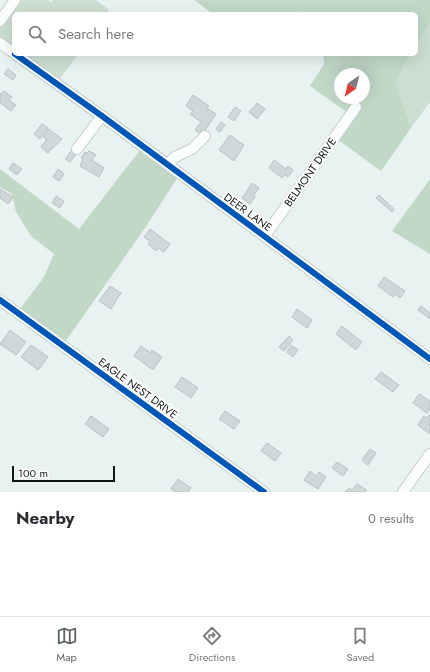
<!DOCTYPE html>
<style>
:root{--surface:#fff;--page:#f7f7f7;--text:#2b2b33;--muted:#7c7c81;--line:#e1e1e2;--accent:#5d6464}
body{margin:0;font-family:Jost,sans-serif;background:var(--page);color:var(--text)}
.compass{position:absolute;left:334px;top:68px;width:36px;height:36px;border-radius:50%;background:var(--surface);box-shadow:0 4px 16px #0002;rotate:215deg}
.scale{position:absolute;left:12px;bottom:10px;width:103px;box-sizing:border-box;padding-left:4px;border:2px solid #121818;border-top:0;font-size:11px;line-height:14px;white-space:nowrap;color:#121818;-webkit-text-stroke:3px #fff;paint-order:stroke}
.list{margin:0;padding:0;list-style:none}
h2{display:flex;justify-content:space-between;align-items:center;height:52px;margin:0;padding:0 16px;font-size:17px}
h2 small{font-size:13px;font-weight:400;color:var(--muted)}
.icon{flex:none;width:22px;height:22px;fill:none;stroke:currentColor;stroke-width:2;stroke-linecap:round;stroke-linejoin:round}
.map{position:relative;flex:none;width:430px;height:492px;overflow:hidden}
.search{position:absolute;background:var(--surface);box-shadow:0 4px 16px #0002;left:12px;right:12px;top:12px;height:44px;display:flex;align-items:center;gap:10px;box-sizing:border-box;padding:0 14px;border-radius:6px;color:var(--muted);font-size:15px}
.sheet{height:124px;background:var(--surface)}
nav{display:flex;justify-content:space-around;align-items:center;box-sizing:border-box;height:56px;border-top:1px solid var(--line);background:var(--surface);font-size:11px;color:var(--muted)}
nav a{display:grid;justify-items:center;gap:2px}
nav .on{color:var(--accent)}
.map>svg:first-child{display:block}
.green{fill:#ccded2}
.forest{fill:#c1d8c7;fill-rule:evenodd}
.building{fill:#cfd7d8;stroke:#bbc3c4}
.lines{fill:none;stroke-linecap:round;stroke-linejoin:round}
.minor-casing{stroke:#c7cfce;stroke-width:12}
.minor{stroke:#fbfdfd;stroke-width:10}
.cycleway-casing{stroke:#fff;stroke-width:8}
.cycleway{stroke:#0057b8;stroke-width:6}
.labels{text-anchor:middle;dominant-baseline:central;stroke-width:4;stroke-linejoin:round;paint-order:stroke}
.street-label{font-size:11px;fill:#121818;stroke:#fff}
</style>
<div class="map">
<svg width="430" height="492" viewBox="0 0 430 492">
<rect width="100%" height="100%" fill="#e7f2f1"/>
<path class="green" d="M20 0H48L51 2 53 0H96L109 10 106 14H14V48L0 38V27Z
M430 24V104L429 103 411 128 396 84 410 54H416V44Z
M22 54H78L59 80Z"/>
<path class="forest" d="M194 0H430V24L416 44V14H305L301 11 299 14H213Z
M323 54H410L396 84 411 128 381 171 337 139 361 106 355 102 348 113 310 86 324 64ZM340 74H364V98H340Z
M140 150 178 177 143 231 65 342 20 309 44 277 54 254 31 236 16 212 12 194 0 187V169L79 229Z
M430 179V254L392 231Z"/>
<path class="building" d="M8 69 16 75 13 80 4 74Z
M4 91 12 97 9 100 16 105 11 111 0 103V93L1 94Z
M193 95 209 106 207 108 216 114 202 135 195 130 201 122 190 114 193 111 186 106Z
M257 103 265 109 257 119 249 112Z
M235 107 241 111 234 121 228 117Z
M221 122 225 125 220 132 216 129Z
M42 124 48 128 40 139 34 134Z
M49 129 62 139 48 153 41 147 47 139 43 137Z
M230 135 244 145 234 161 219 150Z
M71 151 76 154 70 162 65 159Z
M89 151 96 155 92 160 104 168 99 177 80 166 83 159 81 158 85 152 87 153Z
M274 160 286 169 288 166 293 170 288 177 285 175 282 178 269 168Z
M13 163 22 169 17 175 9 169Z
M58 169 64 174 59 181 53 177Z
M252 183 259 188 254 195 255 197 250 204 242 198Z
M0 189 13 197 8 204 0 198Z
M379 195 394 209 392 212 376 198Z
M56 196 64 201 60 208 52 203Z
M150 229 170 244 164 252 158 248 156 251 148 244 150 241 144 237Z
M384 277 405 291 400 298 395 294 393 297 378 286Z
M110 286 121 293 111 309 99 301Z
M421 306 430 313V319L418 310Z
M297 309 312 320 307 328 292 317Z
M342 326 362 342 356 350 336 334Z
M10 330 26 342 16 355 0 344Z
M289 336 293 340 284 351 279 347Z
M31 345 48 357 38 370 21 357Z
M291 345 298 350 293 357 287 352Z
M141 346 151 353 152 350 162 357 153 370 134 356Z
M381 372 399 385 393 392 375 379Z
M182 377 198 388 191 398 175 387Z
M419 394 430 401V408L427 413 413 403Z
M225 411 240 421 234 429 219 419Z
M429 415H430V434L418 425 424 416 427 418Z
M91 416 109 429 103 437 85 424Z
M267 443 281 453 275 461 261 451Z
M370 449 376 453 368 465 362 460Z
M337 462 348 469 343 476 332 468Z
M310 471 316 476 319 472 326 477 318 489 304 480Z
M178 479 191 488 188 492H176L171 489Z
M357 484 367 490 365 492H345L349 488 352 490Z"/>
<g class="lines">
<defs>
<path id="minor" d="M0 21 15 0
M0 43 14 53
M15 54 102 116 430 359
M77 149 102 116
M167 164 175 157 192 149 205 136
M265 236 356 107
M0 300 264 492
M403 492 430 454"/>
</defs>
<use href="#minor" class="minor-casing"/>
<use href="#minor" class="minor"/>
<defs>
<path id="cycleway" d="M15 54 102 116 430 359
M0 300 264 492"/>
</defs>
<use href="#cycleway" class="cycleway-casing"/>
<use href="#cycleway" class="cycleway"/>
</g>
<g class="labels">
<g class="street-label">
<text transform="translate(310 172) rotate(-55)">BELMONT DRIVE</text>
<text transform="translate(248 212) rotate(36)">DEER LANE</text>
<text transform="translate(138 388) rotate(36)">EAGLE NEST DRIVE</text>
</g>
</g>
</svg>
<svg class="compass" viewBox="-18 -18 36 36"><path d="M0-13l5 13h-10z" fill="#e53935"/><path d="M0 13l5-13h-10z" fill="#7c7c81"/></svg>
<div class="scale">100 m</div>
<div class="search"><svg class="icon" aria-label="search" viewBox="0 0 24 24"><circle cx="10" cy="10" r="6"/><path d="M15 15l6 6"/></svg>Search here</div>
</div>
<section class="sheet">
<h2>Nearby<small>0 results</small></h2>
<ul class="list">
</ul>
</section>
<nav>
<a class="on"><svg class="icon" aria-label="map" viewBox="0 0 24 24"><path d="M3 6l6-2 6 2 6-2v14l-6 2-6-2-6 2zM9 4v14M15 6v14"/></svg>Map</a>
<a><svg class="icon" aria-label="directions" viewBox="0 0 24 24"><path d="M12 3l9 9-9 9-9-9zM9 14v-3h6M13 9l2 2-2 2"/></svg>Directions</a>
<a><svg class="icon" aria-label="saved" viewBox="0 0 24 24"><path d="M7 4h10v16l-5-4-5 4z"/></svg>Saved</a>
</nav>
